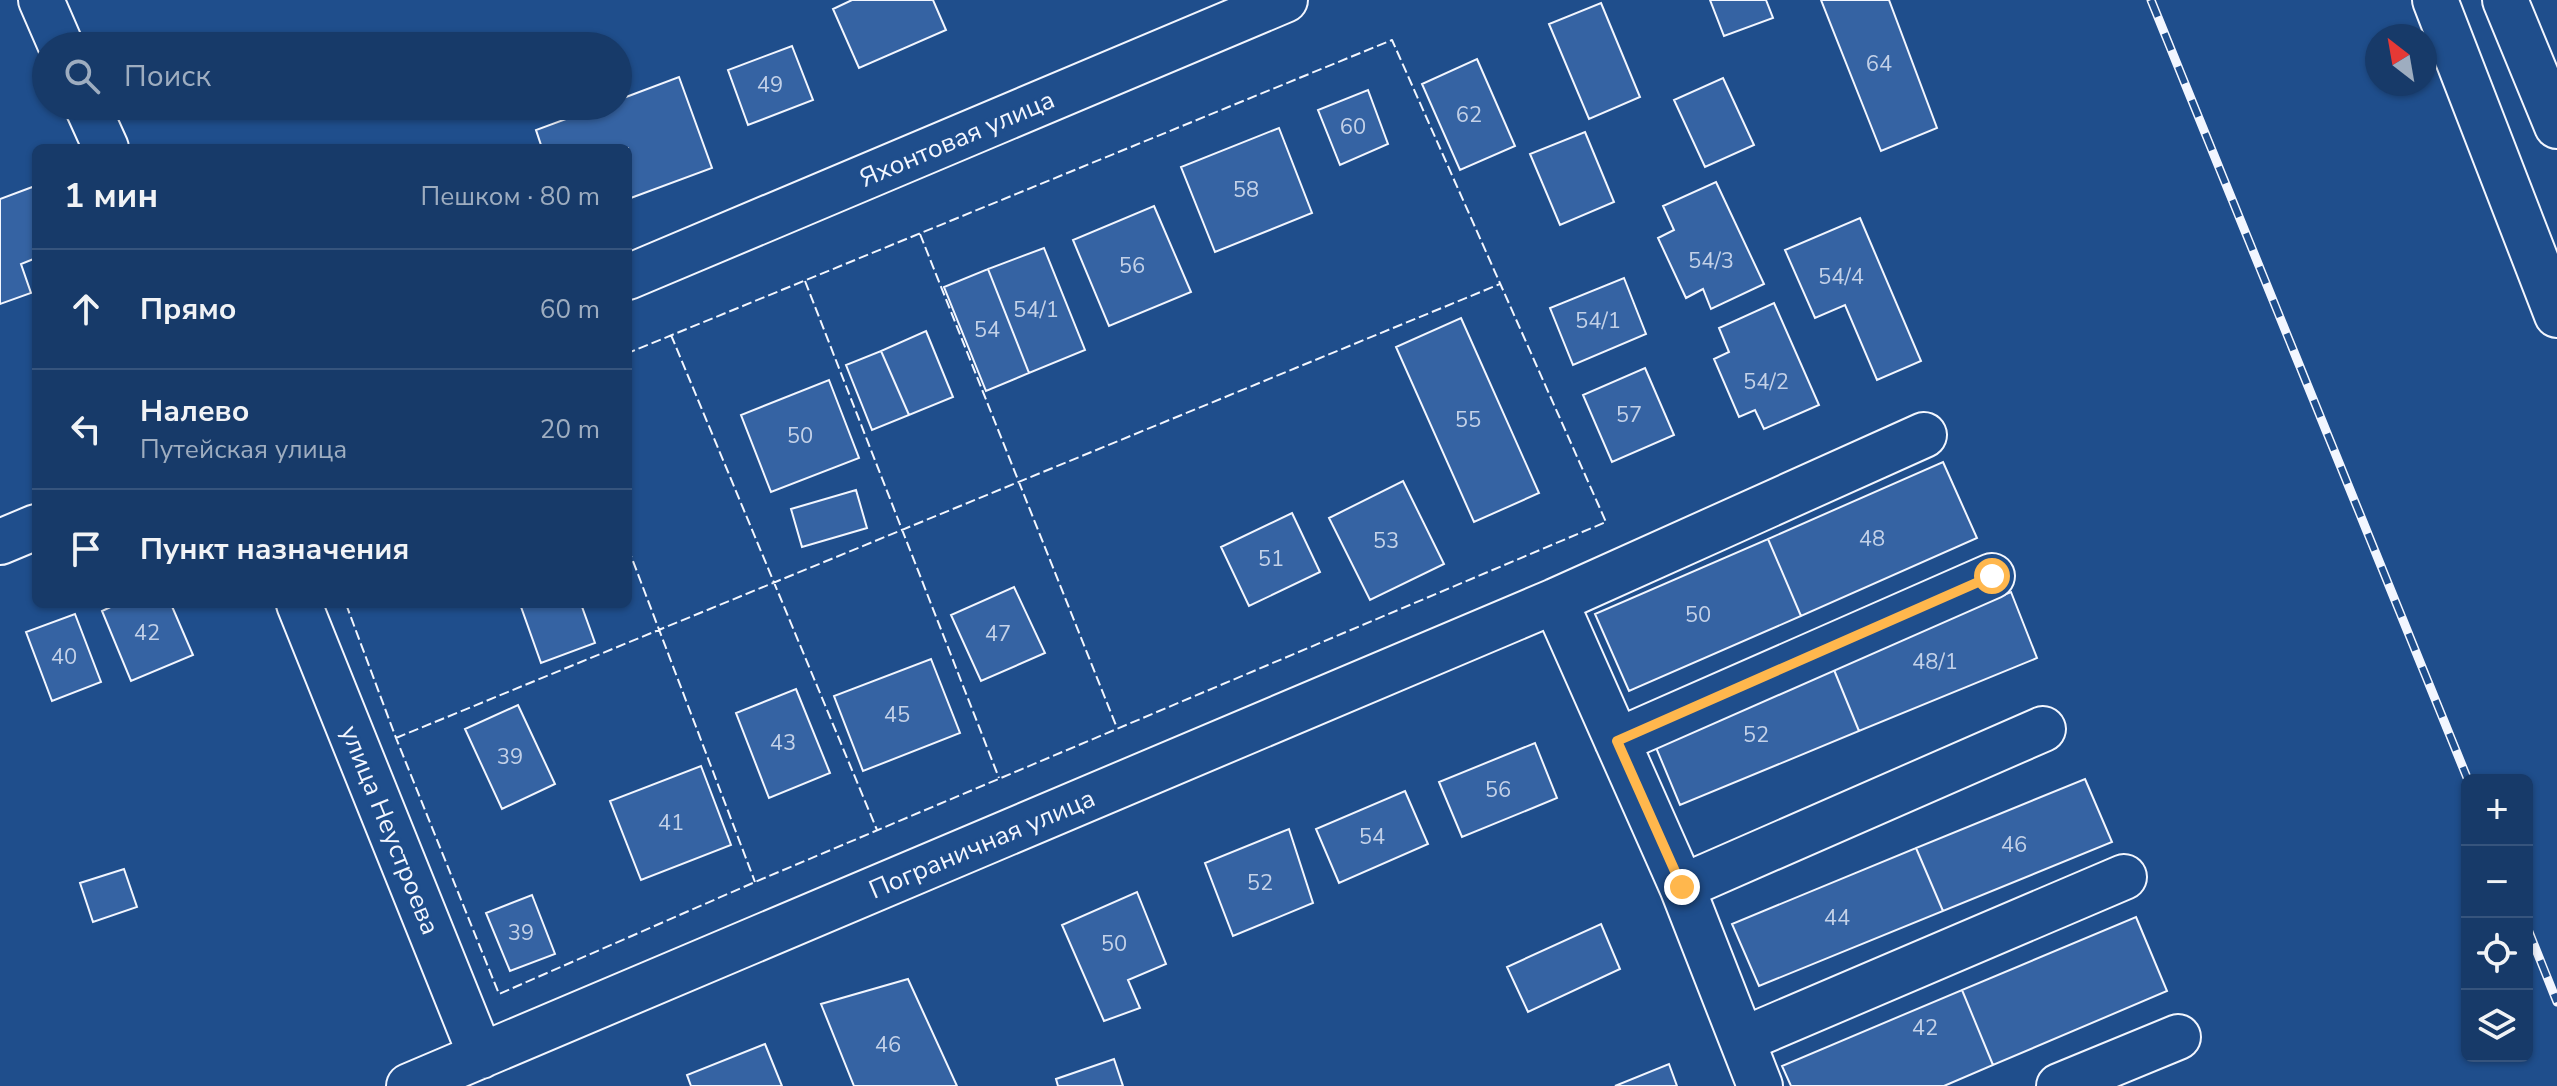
<!DOCTYPE html>
<html lang="ru">
<meta charset="utf-8">
<style>
:root{--surface:#173a69;--page:#20416f;--text:#f1f3f6;--muted:#9eadc0;--line:#36547d}
body{margin:0;font-family:"Nunito Sans",sans-serif;background:var(--page);color:var(--text)}
.controls{position:absolute;right:24px;bottom:24px;display:grid;overflow:hidden;border-radius:12px;box-shadow:0 2px 6px #0004}
.controls button{width:72px;height:72px;display:grid;place-items:center;padding:0;border:0;border-bottom:2px solid var(--line);background:var(--surface);color:var(--text);font:40px sans-serif}
.compass{position:absolute;left:2365px;top:24px;width:72px;height:72px;border-radius:50%;background:var(--surface);box-shadow:0 2px 6px #0004;rotate:329deg}
.stop{position:absolute;width:24px;height:24px;margin:-18px;border:6px solid #ffb74d;border-radius:50%;background:#fff}
.stop.end{background:#ffb74d;border-color:#fff;box-shadow:0 2px 8px #0008}
.list{margin:0;padding:0;list-style:none}
h2{display:flex;justify-content:space-between;align-items:center;height:104px;margin:0;padding:0 32px;font-size:34px}
h2 small{font-size:26px;font-weight:400;color:var(--muted)}
.list li{display:grid;grid-template-columns:52px 1fr auto;gap:24px;align-items:center;box-sizing:border-box;height:120px;padding:0 32px;border-top:2px solid var(--line)}
.list b{display:block;font-size:30px;white-space:nowrap}
.list p{margin:0;font-size:26px;white-space:nowrap;color:var(--muted)}
.list em{font-size:26px;font-style:normal;color:var(--muted)}
.icon{flex:none;width:44px;height:44px;fill:none;stroke:currentColor;stroke-width:2;stroke-linecap:round;stroke-linejoin:round}
.map{position:relative;flex:none;width:2557px;height:1086px;overflow:hidden}
.search{position:absolute;background:var(--surface);box-shadow:0 2px 6px #0004;left:32px;top:32px;width:600px;height:88px;display:flex;align-items:center;gap:20px;box-sizing:border-box;padding:0 28px;border-radius:44px;color:var(--muted);font-size:30px}
.panel{position:absolute;background:var(--surface);box-shadow:0 2px 6px #0004;left:32px;top:144px;width:600px;height:464px;border-radius:12px}
.map>svg:first-child{display:block}
.building{fill:#3563a3;stroke:#f2f6ff;stroke-width:2}
.lines{fill:none;stroke-linecap:round;stroke-linejoin:round}
.minor-casing{stroke:#f2f6ff;stroke-width:48}
.highway-casing{stroke:#f2f6ff;stroke-width:48}
.minor{stroke:#1f4e8c;stroke-width:44}
.highway{stroke:#1f4e8c;stroke-width:44}
.rail-casing{stroke:#f2f6ff;stroke-width:9}
.rail{stroke:#1f4e8c;stroke-width:6;stroke-dasharray:18;stroke-linecap:butt}
.fence{stroke:#f2f6ff;stroke-width:2;stroke-dasharray:10 4;stroke-linecap:butt}
.route{stroke:#ffb74d;stroke-width:10}
.labels{text-anchor:middle;dominant-baseline:central;stroke-width:6;stroke-linejoin:round;paint-order:stroke}
.number-label{font-size:22px;fill:#c3d1e8}
.street-label{font-size:26px;fill:#f2f6ff;stroke:#1f4e8c}
</style>
<div class="map">
<svg width="2557" height="1086" viewBox="0 0 2557 1086">
<rect width="100%" height="100%" fill="#1f4e8c"/>
<path class="building" d="M852 0H933L946 30 859 68 833 9Z
M1710 0H1766L1773 18 1724 36Z
M1821 0H1889L1937 128 1881 151Z
M1601 3 1640 97 1589 119 1549 24Z
M792 46 813 100 748 125 728 70Z
M1477 59 1515 146 1460 170 1422 84Z
M679 77 712 168 628 199V148H542L536 130 601 106H618V100Z
M1723 78 1754 145 1705 167 1674 100Z
M1368 90 1388 144 1340 165 1318 110Z
M1279 128 1312 213 1215 252 1181 167Z
M1585 132 1614 202 1560 225 1530 154Z
M1716 182 1764 284 1711 309 1703 289 1686 298 1658 238 1674 230 1663 206Z
M35 186 36 258 21 264 31 293 0 304V199Z
M1154 206 1191 292 1109 326 1073 240Z
M1860 218 1921 361 1877 380 1845 305 1815 318 1785 250Z
M1044 248 1085 350 1029 373 988 269Z
M988 269 1029 373 986 391 944 287Z
M1624 278 1646 334 1573 365 1550 308Z
M1774 303 1819 405 1764 429 1755 410 1739 417 1714 359 1729 352 1719 328Z
M1461 318 1539 493 1474 522 1396 347Z
M926 331 953 397 909 415 881 351Z
M881 351 909 415 872 430 846 365Z
M1645 368 1674 435 1612 462 1583 395Z
M829 380 859 458 771 492 741 415Z
M1943 462 1977 538 1801 616 1768 539Z
M1403 481 1444 564 1370 600 1329 518Z
M856 490 867 528 802 547 791 509Z
M1292 513 1320 572 1249 606 1221 547Z
M1768 539 1801 616 1629 691 1595 614Z
M1014 587 1045 653 981 681 951 615Z
M2011 592 2037 658 1859 731 1832 665Z
M117 604H171L193 655 131 681 102 611Z
M520 604H581L595 643 541 663Z
M75 614 101 682 52 701 26 632Z
M931 659 960 733 863 771 834 696Z
M1832 665 1859 731 1680 805 1652 738Z
M796 689 830 773 769 798 736 713Z
M518 705 555 784 502 809 465 729Z
M1535 743 1557 798 1462 837 1439 782Z
M701 766 731 845 641 880 610 801Z
M2085 779 2112 842 1943 911 1916 848Z
M1405 791 1428 844 1339 883 1316 829Z
M1289 829 1313 903 1233 936 1205 863Z
M1916 848 1943 911 1759 986 1732 924Z
M124 869 137 907 93 922 80 883Z
M1137 892 1166 964 1128 980 1140 1008 1104 1021 1062 925Z
M532 895 555 954 510 971 486 913Z
M2136 917 2167 991 1993 1065 1962 990Z
M1601 924 1620 969 1528 1012 1507 967Z
M908 979 957 1086H854L821 1004Z
M1962 990 1993 1065 1944 1086H1791L1782 1066Z
M765 1044 782 1086H691L687 1075Z
M1114 1059 1123 1086H1058L1056 1079Z
M1669 1064 1677 1086H1615Z"/>
<g class="lines">
<defs>
<path id="minor" d="M41 0 61 46
M87 106 106 148
M628 277 1285 0
M0 542 36 527
M1555 601 1682 887 1760 1086
M299 604 481 1056
M1617 741 1992 576
M1682 887 2043 729
M1742 1040 2124 877
M409 1086 1555 601 1924 435
M2059 1086 2178 1037"/>
<path id="highway" d="M2435 0 2557 315
M2505 0 2557 126"/>
</defs>
<use href="#minor" class="minor-casing"/>
<use href="#highway" class="highway-casing"/>
<use href="#minor" class="minor"/>
<use href="#highway" class="highway"/>
<defs>
<path id="rail" d="M2151 0 2468 780
M2527 927 2557 1002"/>
</defs>
<use href="#rail" class="rail-casing"/>
<use href="#rail" class="rail"/>
<path class="fence" d="M920 234 1117 728
M805 281 999 778
M671 335 877 830
M628 548 755 882
M346 604 396 738 499 994 755 882 1606 522 1392 40 628 353
M396 738 1500 284"/>
</g>
<g class="lines">
<path class="route" d="M1682 887 1617 741 1992 576"/>
</g>
<g class="labels">
<g class="number-label">
<text x="1879" y="64">64</text>
<text x="770" y="85">49</text>
<text x="1469" y="115">62</text>
<text x="1353" y="127">60</text>
<text x="1246" y="190">58</text>
<text x="1711" y="261">54/3</text>
<text x="1132" y="266">56</text>
<text x="1841" y="277">54/4</text>
<text x="1036" y="310">54/1</text>
<text x="1598" y="321">54/1</text>
<text x="987" y="330">54</text>
<text x="1766" y="382">54/2</text>
<text x="1629" y="415">57</text>
<text x="1468" y="420">55</text>
<text x="800" y="436">50</text>
<text x="1872" y="539">48</text>
<text x="1386" y="541">53</text>
<text x="1271" y="559">51</text>
<text x="1698" y="615">50</text>
<text x="147" y="633">42</text>
<text x="998" y="634">47</text>
<text x="64" y="657">40</text>
<text x="1935" y="662">48/1</text>
<text x="897" y="715">45</text>
<text x="1756" y="735">52</text>
<text x="783" y="743">43</text>
<text x="510" y="757">39</text>
<text x="1498" y="790">56</text>
<text x="671" y="823">41</text>
<text x="1372" y="837">54</text>
<text x="2014" y="845">46</text>
<text x="1260" y="883">52</text>
<text x="1837" y="918">44</text>
<text x="521" y="933">39</text>
<text x="1114" y="944">50</text>
<text x="1925" y="1028">42</text>
<text x="888" y="1045">46</text>
</g>
<g class="street-label">
<text transform="translate(957 139) rotate(-23)">Яхонтовая улица</text>
<text transform="translate(390 830) rotate(68)">улица Неустроева</text>
<text transform="translate(982 844) rotate(-23)">Пограничная улица</text>
</g>
</g>
</svg>
<div class="controls">
<button>+</button>
<button>−</button>
<button><svg class="icon" aria-label="locate" viewBox="0 0 24 24"><circle cx="12" cy="12" r="6"/><path d="M12 2v4M12 18v4M2 12h4M18 12h4"/></svg></button>
<button><svg class="icon" aria-label="layers" viewBox="0 0 24 24"><path d="M12 4l9 5-9 5-9-5zM3 14l9 5 9-5"/></svg></button>
</div>
<svg class="compass" viewBox="-18 -18 36 36"><path d="M0-13l5 13h-10z" fill="#e53935"/><path d="M0 13l5-13h-10z" fill="#9eadc0"/></svg>
<div class="stop" style="left:1992px;top:576px"></div>
<div class="stop end" style="left:1682px;top:887px"></div>
<div class="search"><svg class="icon" aria-label="search" viewBox="0 0 24 24"><circle cx="10" cy="10" r="6"/><path d="M15 15l6 6"/></svg>Поиск</div>
<section class="panel">
<h2>1 мин<small>Пешком · 80 m</small></h2>
<ul class="list">
<li><svg class="icon" aria-label="ahead" viewBox="0 0 24 24"><path d="M12 20V5M6 11l6-6 6 6"/></svg><div><b>Прямо</b></div><em>60 m</em></li>
<li><svg class="icon" aria-label="left" viewBox="0 0 24 24"><path d="M17 20v-9H6M10 6l-5 5 5 5"/></svg><div><b>Налево</b><p>Путейская улица</p></div><em>20 m</em></li>
<li><svg class="icon" aria-label="arrive" viewBox="0 0 24 24"><path d="M6 21V4h12l-3 4 3 4H6"/></svg><div><b>Пункт назначения</b></div></li>
</ul>
</section>
</div>
